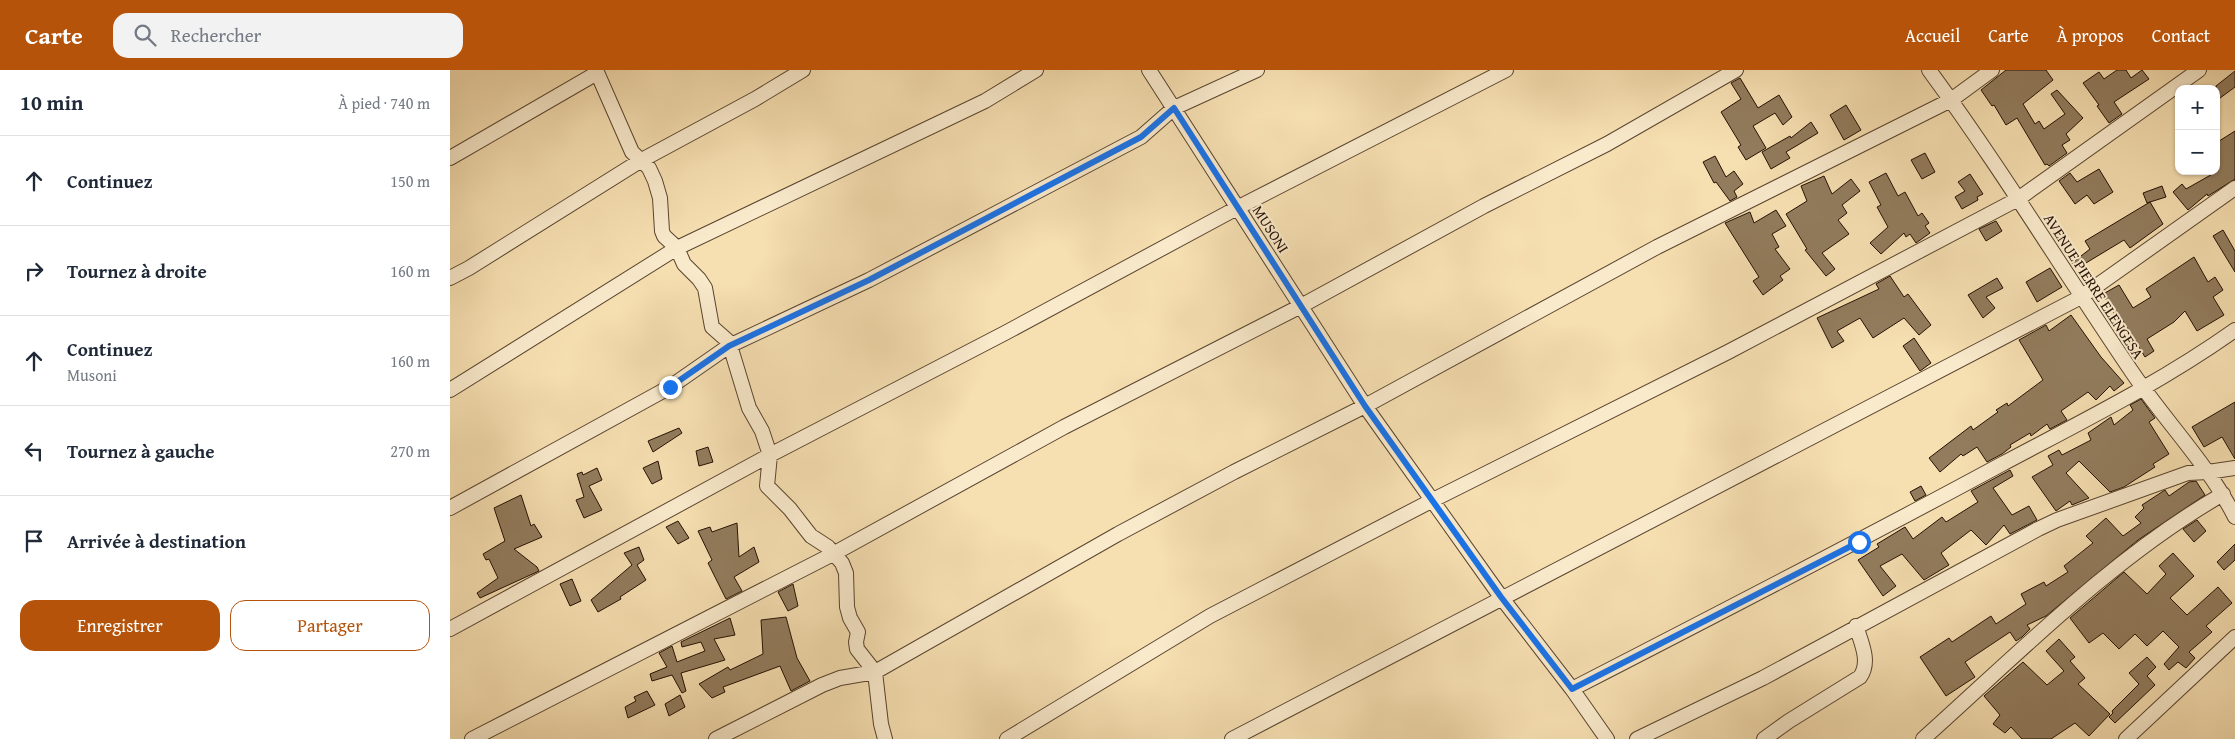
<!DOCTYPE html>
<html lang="fr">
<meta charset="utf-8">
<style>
:root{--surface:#fff;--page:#f2f2f3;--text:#1f2937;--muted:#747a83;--line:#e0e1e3;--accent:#b45309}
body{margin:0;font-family:"Gentium Book Plus",serif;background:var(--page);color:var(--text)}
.controls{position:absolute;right:15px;top:15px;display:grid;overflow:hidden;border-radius:10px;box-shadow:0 1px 4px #0004}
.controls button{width:45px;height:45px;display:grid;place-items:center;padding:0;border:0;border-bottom:1px solid var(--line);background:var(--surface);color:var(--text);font:25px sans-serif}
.stop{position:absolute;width:15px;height:15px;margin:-11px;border:4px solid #1a73e8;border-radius:50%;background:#fff}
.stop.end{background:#1a73e8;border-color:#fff;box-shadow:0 1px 5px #0008}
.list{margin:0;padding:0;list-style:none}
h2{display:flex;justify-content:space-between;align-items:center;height:65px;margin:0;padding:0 20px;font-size:21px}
h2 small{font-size:16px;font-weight:400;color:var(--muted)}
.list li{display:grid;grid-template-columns:32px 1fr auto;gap:15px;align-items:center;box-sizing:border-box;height:90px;padding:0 20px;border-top:1px solid var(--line)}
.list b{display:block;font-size:19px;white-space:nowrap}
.list p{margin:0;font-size:16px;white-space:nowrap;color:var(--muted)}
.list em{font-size:16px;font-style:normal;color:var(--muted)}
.actions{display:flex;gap:10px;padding:15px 20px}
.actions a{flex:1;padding:11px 0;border:1px solid var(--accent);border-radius:15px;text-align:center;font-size:18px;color:var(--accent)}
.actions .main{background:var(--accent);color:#fff}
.icon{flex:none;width:28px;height:28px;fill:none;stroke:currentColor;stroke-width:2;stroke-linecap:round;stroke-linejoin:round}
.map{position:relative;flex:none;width:1785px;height:669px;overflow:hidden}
header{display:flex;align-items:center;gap:30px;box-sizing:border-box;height:70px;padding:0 25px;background:var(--accent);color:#fff}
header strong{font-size:24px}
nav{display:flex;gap:28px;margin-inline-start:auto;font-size:18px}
.search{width:350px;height:45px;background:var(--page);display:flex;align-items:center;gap:12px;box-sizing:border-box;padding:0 18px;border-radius:15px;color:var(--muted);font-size:19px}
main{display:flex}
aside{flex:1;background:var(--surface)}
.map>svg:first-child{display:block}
.building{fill:#927c5d;stroke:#251002}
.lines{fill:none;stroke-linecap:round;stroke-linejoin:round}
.street-casing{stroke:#59442e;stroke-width:16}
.street{stroke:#f9eacc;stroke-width:14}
.route{stroke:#1a73e8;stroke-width:6}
.labels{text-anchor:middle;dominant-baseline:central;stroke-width:4;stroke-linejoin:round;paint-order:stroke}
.street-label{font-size:15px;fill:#251002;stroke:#f9eacc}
</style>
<header>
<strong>Carte</strong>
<div class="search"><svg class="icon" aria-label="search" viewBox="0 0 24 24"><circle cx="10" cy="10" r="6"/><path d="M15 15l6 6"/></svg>Rechercher</div>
<nav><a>Accueil</a><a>Carte</a><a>À propos</a><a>Contact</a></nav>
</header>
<main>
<aside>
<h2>10 min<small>À pied · 740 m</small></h2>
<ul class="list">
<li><svg class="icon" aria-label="ahead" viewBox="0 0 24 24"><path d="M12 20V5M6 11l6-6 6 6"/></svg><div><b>Continuez</b></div><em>150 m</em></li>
<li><svg class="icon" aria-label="right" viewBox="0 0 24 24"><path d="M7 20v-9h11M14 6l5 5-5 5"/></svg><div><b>Tournez à droite</b></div><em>160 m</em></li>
<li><svg class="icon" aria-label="ahead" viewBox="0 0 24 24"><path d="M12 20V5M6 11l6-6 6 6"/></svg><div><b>Continuez</b><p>Musoni</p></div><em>160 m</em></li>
<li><svg class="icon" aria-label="left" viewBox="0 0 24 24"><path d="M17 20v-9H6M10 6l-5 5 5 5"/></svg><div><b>Tournez à gauche</b></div><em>270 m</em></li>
<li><svg class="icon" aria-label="arrive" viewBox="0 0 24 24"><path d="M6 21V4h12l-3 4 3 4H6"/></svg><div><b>Arrivée à destination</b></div></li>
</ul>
<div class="actions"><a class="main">Enregistrer</a><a>Partager</a></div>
</aside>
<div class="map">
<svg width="1785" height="669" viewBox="0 0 1785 669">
<rect width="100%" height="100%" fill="#f6dfb1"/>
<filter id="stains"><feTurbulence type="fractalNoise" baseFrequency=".004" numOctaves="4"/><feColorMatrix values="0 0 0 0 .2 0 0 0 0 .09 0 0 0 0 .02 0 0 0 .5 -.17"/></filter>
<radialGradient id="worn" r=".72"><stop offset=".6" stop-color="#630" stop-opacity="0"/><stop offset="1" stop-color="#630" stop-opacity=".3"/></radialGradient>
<path class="building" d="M1556 0H1596L1603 10 1573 34 1585 54 1589 51 1594 59 1615 44 1601 24 1607 20 1633 48 1616 64 1620 70 1612 75 1617 83 1599 96 1597 94 1595 95 1567 48 1556 55 1544 35 1542 36 1531 20Z
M1667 0H1676L1681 8 1692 0 1699 9 1664 32 1672 44 1659 53 1647 36 1649 35 1633 13 1649 2 1654 9Z
M1785 1V17L1766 31V16Z
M1290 8 1308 38 1329 25 1342 47 1333 55 1325 43 1303 56 1316 78 1296 90 1288 77 1291 75 1271 42 1291 29 1281 13Z
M1396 35 1411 60 1394 70 1380 45Z
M1361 52 1368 63 1336 82 1340 88 1321 99 1312 82 1340 66 1341 68Z
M1785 61V109L1758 126 1757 124 1738 140 1723 122 1732 114 1736 119 1766 102V73Z
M1475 83 1485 102 1472 109 1461 90Z
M1265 86 1276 107 1284 101 1293 114 1284 121 1287 127 1280 131 1266 112 1264 113 1253 92Z
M1649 99 1663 122 1644 134 1637 125 1625 134 1609 111 1620 103 1627 112Z
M1436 103 1448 126 1455 122 1468 146 1472 143 1479 153 1475 156 1480 163 1466 173 1460 164 1456 167 1454 163 1431 184 1420 173 1438 157 1427 137 1431 135 1419 112Z
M1520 104 1533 124 1527 127 1528 130 1512 139 1505 127 1515 121 1508 112Z
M1374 106 1382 124 1401 109 1410 121 1392 135 1397 143 1388 150 1399 164 1372 183 1385 199 1376 206 1355 180 1357 179 1336 144 1357 131 1351 116Z
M1712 116 1716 127 1700 132 1713 154 1680 178 1674 170 1626 199 1622 193 1640 179 1635 171 1700 132 1697 133 1693 123Z
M1326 140 1336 156 1322 164 1329 177 1325 179 1340 199 1330 206 1333 210 1313 225 1303 211 1309 207 1275 153 1300 142 1304 153Z
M1546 151 1552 161 1536 171 1529 159Z
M1773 160 1785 181V202L1763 166Z
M1744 187 1758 212 1765 207 1773 220 1763 227 1774 245 1747 261 1735 241 1724 252 1697 269 1704 281 1695 287 1670 246 1667 248 1653 224 1669 215 1683 238 1701 227 1696 219Z
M1600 198 1612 217 1587 232 1576 212Z
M1440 206 1454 227 1458 224 1481 255 1469 265 1454 248 1423 268 1410 248 1387 261 1394 271 1382 278 1367 248 1429 219 1426 214Z
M1547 208 1553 218 1536 227 1545 238 1533 248 1518 225Z
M1621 245 1651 287 1674 313 1664 321 1660 316 1646 330 1638 322 1611 341 1617 350 1600 359 1597 354 1581 366 1580 363 1560 375 1561 377 1552 384 1537 392 1527 377 1513 386 1511 384 1490 402 1479 388 1521 356 1523 360 1548 342 1546 340 1557 333 1558 336 1593 310 1569 270 1596 255 1599 261Z
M1464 268 1481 293 1470 301 1453 276Z
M1691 329 1705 348 1699 352 1719 384 1703 394 1705 397 1674 417 1660 422 1629 391 1616 403 1639 428 1622 435 1620 431 1606 441 1582 407 1603 395 1598 386 1609 380 1612 385 1641 370 1638 363 1661 347 1664 355 1683 340 1680 335Z
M1785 332V389L1772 367 1754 377 1742 357Z
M229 358 232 363 203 382 198 371Z
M258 377 263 392 249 396 246 381Z
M208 391 212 409 202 414 193 398Z
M147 398 152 410 139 416 152 440 134 448 126 430 134 427 127 404 132 402 133 405Z
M1560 400 1563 406 1543 418 1562 445 1579 436 1587 450 1560 464 1554 455 1536 475 1521 460 1491 483 1499 495 1474 510 1452 484 1430 496 1446 516 1433 526 1408 490 1429 477 1427 474 1455 457 1463 469 1492 447 1496 452 1528 432 1521 421Z
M1746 411 1755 425 1688 470 1596 546 1577 555 1580 559 1572 567 1566 571 1560 562 1515 592 1525 607 1496 626 1470 587 1499 568 1502 572 1541 546 1546 554 1576 534 1571 524 1594 512 1596 516 1618 502 1614 496 1643 473 1636 466 1656 448 1673 466 1691 453 1685 447 1694 438 1692 435 1715 420 1719 426 1739 412Z
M1471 416 1476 425 1465 431 1460 422Z
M71 425 81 456 84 454 92 467 64 479 87 497 89 501 30 528 27 523 48 508 39 489 36 490 33 484 55 471 44 438Z
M1747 450 1756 461 1744 472 1733 459Z
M228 451 239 468 228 474 216 457Z
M287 453 289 487 304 477 309 492 284 507 292 521 276 529 258 493 262 490 248 461 260 457 262 462Z
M1785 474V490L1774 500 1767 492Z
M189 477 194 490 187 495 196 510 170 527 171 529 148 542 141 530 182 495 174 483Z
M1723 483 1744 506 1720 528 1737 545 1768 517 1782 533 1756 556 1762 562 1739 582 1745 588 1736 598 1728 592 1719 600 1714 594 1729 577 1713 561 1697 576 1685 564 1669 579 1653 563 1639 573 1620 548 1674 502 1697 524 1716 504 1709 496Z
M122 509 131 531 120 536 110 514Z
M343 514 348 536 338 541 328 522Z
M336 547 347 588 360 611 341 621 330 596 273 617 275 622 262 628 249 614 278 597 280 600 313 584 311 550Z
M280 548 285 565 264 569 275 590 231 603 236 621 232 623 222 605 202 611 200 604 217 597 209 583 222 576 227 592 255 581 251 572 232 577 231 572Z
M1609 569 1625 587 1620 591 1635 608 1628 614 1660 644 1639 666 1625 653 1601 669H1572L1561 657 1555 663 1543 654 1550 645 1534 626 1573 592 1597 615 1614 601 1596 581Z
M1697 587 1706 597 1697 606 1705 615 1665 653 1659 647 1663 643 1662 641 1689 614 1679 603Z
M197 621 205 635 178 648 175 637 186 631 184 627Z
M230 625 235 637 219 646 215 634Z"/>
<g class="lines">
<defs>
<path id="street" d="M146 0 182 82 199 98 205 111 210 128 212 161 214 166 227 178 234 194 249 209 255 218 262 257 279 272 299 338 312 361 320 385 317 416 340 439 361 466 378 477 392 493 396 503 397 537 400 548 408 562 406 572 407 579 425 602 431 654 435 669
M699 0 915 336 1051 527 1122 619 1157 669
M1479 0C1551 98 1614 202 1682 302 1715 351 1758 394 1785 447
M0 88 147 3
M0 208 19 198 190 91 305 29 353 0
M0 320 227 178 535 31 586 0
M0 438 220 317 279 276 419 210 691 67 724 38 807 0
M0 559 320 385 555 263 787 138 1056 0
M1122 619C1266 545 1410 471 1552 394 1631 352 1712 312 1785 260
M22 669 383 484 614 357 851 236 1034 136 1157 74 1286 0
M266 669 372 615 390 608 425 602 668 464 784 402 915 336 1207 177 1501 30 1542 0
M557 669 760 546 983 430 1278 282 1568 129 1749 0
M782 669 1631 227 1785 118
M1187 669 1313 608 1588 459 1607 450 1738 403 1758 402 1785 398
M1314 669 1339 651 1410 607C1421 592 1411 572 1406 556
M1473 669C1568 584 1663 487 1773 424
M1676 669 1785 567"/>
</defs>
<use href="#street" class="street-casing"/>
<use href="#street" class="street"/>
</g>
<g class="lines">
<path class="route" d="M220 317 279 276 419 210 691 67 724 38 915 336 1051 527 1122 619 1409 472"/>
</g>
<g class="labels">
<g class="street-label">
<text transform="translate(821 159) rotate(57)">MUSONI</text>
<text transform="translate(1644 216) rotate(57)">AVENUE PIERRE ELENGESA</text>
</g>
</g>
<rect width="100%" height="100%" filter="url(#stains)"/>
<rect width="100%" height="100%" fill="url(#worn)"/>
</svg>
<div class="controls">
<button>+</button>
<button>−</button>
</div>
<div class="stop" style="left:1409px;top:472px"></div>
<div class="stop end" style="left:220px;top:317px"></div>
</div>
</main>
